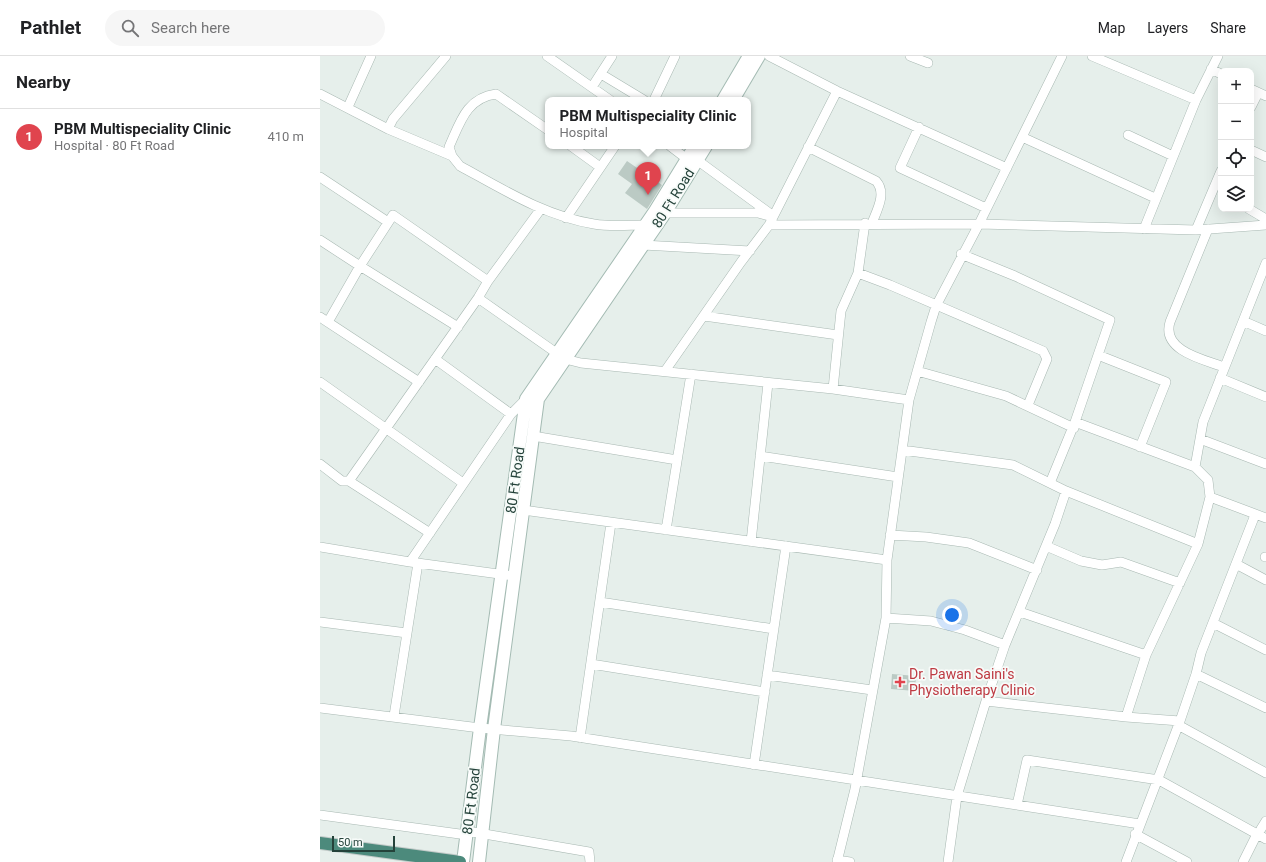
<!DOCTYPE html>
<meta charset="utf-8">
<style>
:root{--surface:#fff;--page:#f6f6f6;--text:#202124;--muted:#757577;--line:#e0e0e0;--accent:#ea580c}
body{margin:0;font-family:Roboto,sans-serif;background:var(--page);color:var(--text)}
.controls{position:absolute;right:12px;top:12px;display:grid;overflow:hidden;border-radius:8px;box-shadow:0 4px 16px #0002}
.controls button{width:36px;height:36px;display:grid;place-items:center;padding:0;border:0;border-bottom:1px solid var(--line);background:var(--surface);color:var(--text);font:20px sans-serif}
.scale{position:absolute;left:12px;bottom:10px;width:63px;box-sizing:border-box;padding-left:4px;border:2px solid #24423a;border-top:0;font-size:11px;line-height:14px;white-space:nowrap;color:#24423a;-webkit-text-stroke:3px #f7fbf9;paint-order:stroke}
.you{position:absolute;left:632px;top:559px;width:14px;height:14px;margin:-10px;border:3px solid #fff;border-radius:50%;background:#1a73e8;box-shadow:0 0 0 6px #1a73e833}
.badge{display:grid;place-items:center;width:26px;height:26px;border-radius:50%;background:var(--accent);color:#fff;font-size:13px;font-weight:700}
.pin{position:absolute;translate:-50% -33px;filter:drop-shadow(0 1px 2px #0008)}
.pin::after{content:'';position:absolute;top:21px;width:14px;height:12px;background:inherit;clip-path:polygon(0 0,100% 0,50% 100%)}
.popup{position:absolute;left:225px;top:41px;width:206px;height:52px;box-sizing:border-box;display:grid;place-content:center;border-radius:8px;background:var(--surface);filter:drop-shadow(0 1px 3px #0005);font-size:13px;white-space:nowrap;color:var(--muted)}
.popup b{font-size:15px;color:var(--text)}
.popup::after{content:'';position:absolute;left:50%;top:100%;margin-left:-8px;border:8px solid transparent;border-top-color:var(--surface)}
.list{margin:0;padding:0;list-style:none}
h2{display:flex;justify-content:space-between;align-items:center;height:52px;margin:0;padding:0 16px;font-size:17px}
h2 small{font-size:13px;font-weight:400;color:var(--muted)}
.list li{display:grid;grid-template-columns:26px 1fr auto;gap:12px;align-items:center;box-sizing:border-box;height:56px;padding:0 16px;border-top:1px solid var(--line)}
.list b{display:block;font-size:15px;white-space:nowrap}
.list p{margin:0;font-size:13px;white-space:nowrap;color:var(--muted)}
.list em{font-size:13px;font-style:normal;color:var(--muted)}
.icon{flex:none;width:22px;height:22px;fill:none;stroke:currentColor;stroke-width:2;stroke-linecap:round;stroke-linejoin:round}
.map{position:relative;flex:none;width:946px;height:806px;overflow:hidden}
header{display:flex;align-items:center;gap:24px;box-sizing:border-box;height:56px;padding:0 20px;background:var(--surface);border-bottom:1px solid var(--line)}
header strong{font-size:19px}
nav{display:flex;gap:22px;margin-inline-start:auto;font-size:14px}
.search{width:280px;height:36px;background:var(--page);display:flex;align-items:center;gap:10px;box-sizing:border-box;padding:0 14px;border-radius:22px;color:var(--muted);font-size:15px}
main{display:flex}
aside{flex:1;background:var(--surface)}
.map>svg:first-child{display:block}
.building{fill:#bbcac4}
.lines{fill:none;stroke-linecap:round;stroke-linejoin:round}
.minor-casing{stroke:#a8b8b2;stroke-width:10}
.secondary-casing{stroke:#a4bbb3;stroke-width:14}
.trunk-casing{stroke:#c2cac8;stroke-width:14}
.minor{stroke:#fff;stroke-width:9}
.secondary{stroke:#fff;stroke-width:12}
.trunk{stroke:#4c8a7c;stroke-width:12}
.health-dot{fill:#e0444e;stroke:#f7fbf9;stroke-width:1.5}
.labels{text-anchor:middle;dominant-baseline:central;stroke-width:3.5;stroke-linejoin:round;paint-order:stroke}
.street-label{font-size:14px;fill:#24423a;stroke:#f7fbf9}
.health-label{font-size:14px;fill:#be3a42;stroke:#f7fbf9;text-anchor:start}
</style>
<header>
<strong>Pathlet</strong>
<div class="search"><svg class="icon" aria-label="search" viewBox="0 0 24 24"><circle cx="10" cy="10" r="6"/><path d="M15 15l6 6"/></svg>Search here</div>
<nav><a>Map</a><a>Layers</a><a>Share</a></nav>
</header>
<main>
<aside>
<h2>Nearby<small></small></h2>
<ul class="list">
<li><span class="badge" style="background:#e0444e">1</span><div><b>PBM Multispeciality Clinic</b><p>Hospital · 80 Ft Road</p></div><em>410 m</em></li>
</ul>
</aside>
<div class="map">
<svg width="946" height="806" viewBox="0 0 946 806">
<rect width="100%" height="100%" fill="#e6efeb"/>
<path class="building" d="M307 105 342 129 327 153 305 137 312 128 298 118Z
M572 618 596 620 595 635 571 633Z"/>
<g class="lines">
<defs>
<path id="minor" d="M227 0 290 44
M449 0 517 35 687 112
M590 0 608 7
M772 0 876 44
M891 13 901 18
M281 18 324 44
M272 31 292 0
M931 33 946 40
M0 38 68 73 73 63 126 0
M334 44 355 0
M28 51 51 0
M931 51 938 37
M599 71 580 112 666 152
M68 73 132 100
M228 74 176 38C146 42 140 67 129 91L132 100 140 110C184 134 225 160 274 168 290 171 309 169 326 169
M808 79 853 100
M702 81 835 142
M251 90 280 111
M350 90 367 103
M488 91 556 125C567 137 557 154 552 167
M931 94 946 101
M377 104 452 159
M0 121 68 166
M929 153 946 163
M345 157H438L453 161
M246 162 295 90
M449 169 659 168 876 174 946 169
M824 173 876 44 898 0
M888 173 850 266C841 295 885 304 904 311
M876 174 901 115
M0 184 40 210 138 271
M323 189 430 195
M641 198 695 220 790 264 755 366
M538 217 570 229 723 295 727 303 708 349
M158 242 245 303 261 307 513 333 589 344
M384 260 518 279
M0 261 99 326
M923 265 946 275
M8 266 40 210 73 159 168 225
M778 299 846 326 820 391
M115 303 191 358
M345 315 421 206 449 169 517 35
M597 315 686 340 754 372
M900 322 946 341
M0 326 143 427
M513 333 521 255 538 217 545 167
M213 380 357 404
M880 383 946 408
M582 394 693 409 746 435 878 488
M440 400 578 421
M0 408 22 425H29L158 242 168 225 220 154
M875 411 883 366 946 207
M29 425 110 477
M730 427 755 366 875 411 888 424 890 441 878 488 826 599 806 661
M890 441 946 462
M203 454 567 504
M346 474 371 318
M570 479 606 481 649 487 717 514
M431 486 448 327
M726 490 761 505 782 509 801 506 860 527
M0 491 90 506 194 520
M945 501H946
M90 506 191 358 206 343
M916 508 946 524
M280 546 454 573
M700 556 826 599
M566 562 611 565 645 574 685 589
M0 566 87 577
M893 567 946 594
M271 608 445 636
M876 618 946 652
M447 619 552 634
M666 645 806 661 860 665
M0 652 160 672 251 680 820 768
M74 660 98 507
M858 669 946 717
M260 682 291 467
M434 709 466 490
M697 749 707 704 839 724 946 783
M0 759 147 779
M941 773 946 765
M147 775 269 796 270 806
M815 778 867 806
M517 804 530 806
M517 806 535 733 566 562 567 504 589 344 611 266 616 250 659 168 742 0
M628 806 637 740 666 645 685 589 735 468 746 435
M806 806 860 665 876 618 881 597 935 459
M923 806 937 778"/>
<path id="secondary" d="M403 44 429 0
M413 44 439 0
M143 806 160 672 206 343 335 155 375 90
M159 806 174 673 218 343 343 160 386 90"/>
<path id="trunk" d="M0 787 140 806"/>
</defs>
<use href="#minor" class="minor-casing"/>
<use href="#secondary" class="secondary-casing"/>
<use href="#trunk" class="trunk-casing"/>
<use href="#minor" class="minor"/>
<use href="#secondary" class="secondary"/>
<use href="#trunk" class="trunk"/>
</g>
<path class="health-dot" d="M578 620h4v4h4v4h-4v4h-4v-4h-4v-4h4z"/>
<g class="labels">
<g class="street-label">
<text transform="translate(353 142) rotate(-58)">80 Ft Road</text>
<text transform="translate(195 424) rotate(-82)">80 Ft Road</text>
<text transform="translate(151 745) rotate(-83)">80 Ft Road</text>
</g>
<g class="health-label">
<text x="589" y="618">Dr. Pawan Saini's<tspan x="589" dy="16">Physiotherapy Clinic</tspan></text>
</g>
</g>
</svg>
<div class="controls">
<button>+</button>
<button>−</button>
<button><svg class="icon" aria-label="locate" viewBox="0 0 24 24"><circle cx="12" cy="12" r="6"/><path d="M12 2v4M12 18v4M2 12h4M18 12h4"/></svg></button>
<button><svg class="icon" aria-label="layers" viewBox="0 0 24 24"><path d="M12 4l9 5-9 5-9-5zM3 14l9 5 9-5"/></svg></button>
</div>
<div class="scale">50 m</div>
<div class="you"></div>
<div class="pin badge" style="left:328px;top:139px;background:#e0444e">1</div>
<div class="popup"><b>PBM Multispeciality Clinic</b>Hospital</div>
</div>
</main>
